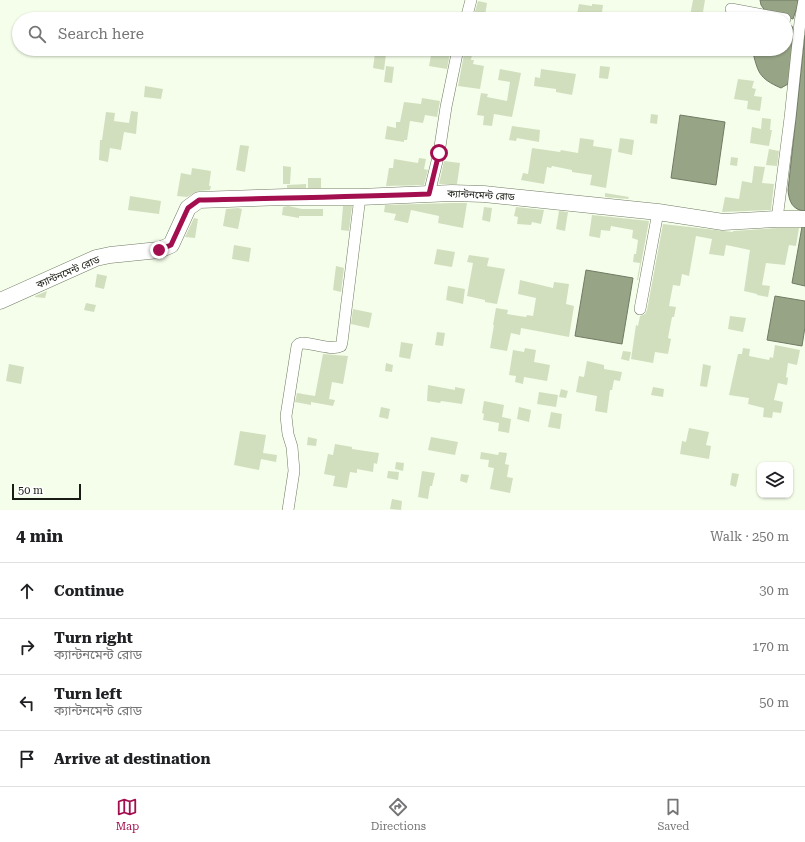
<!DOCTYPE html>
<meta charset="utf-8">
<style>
:root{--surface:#fff;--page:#f6f6f6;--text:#202124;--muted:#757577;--line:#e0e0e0;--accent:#a30e4f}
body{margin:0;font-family:"Roboto Serif","Noto Sans Bengali",serif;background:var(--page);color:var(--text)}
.controls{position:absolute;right:12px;bottom:12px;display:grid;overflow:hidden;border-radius:8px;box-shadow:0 1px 3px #0004}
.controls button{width:36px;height:36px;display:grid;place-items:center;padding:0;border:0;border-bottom:1px solid var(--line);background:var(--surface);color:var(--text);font:20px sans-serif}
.scale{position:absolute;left:12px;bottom:10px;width:69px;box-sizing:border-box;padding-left:4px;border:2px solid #191c14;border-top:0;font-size:11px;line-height:14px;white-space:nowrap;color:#191c14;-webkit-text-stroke:3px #fff;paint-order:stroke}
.stop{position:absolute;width:12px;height:12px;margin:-9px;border:3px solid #a30e4f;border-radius:50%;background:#fff}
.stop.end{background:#a30e4f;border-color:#fff;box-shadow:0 1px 4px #0008}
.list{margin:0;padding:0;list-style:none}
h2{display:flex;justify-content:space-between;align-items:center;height:52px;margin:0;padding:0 16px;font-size:17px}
h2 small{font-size:13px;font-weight:400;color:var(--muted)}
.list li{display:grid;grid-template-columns:26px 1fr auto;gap:12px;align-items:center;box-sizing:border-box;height:56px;padding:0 16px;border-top:1px solid var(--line)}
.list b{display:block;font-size:15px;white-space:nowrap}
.list p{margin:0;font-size:13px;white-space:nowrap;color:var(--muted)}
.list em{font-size:13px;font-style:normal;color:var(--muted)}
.icon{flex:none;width:22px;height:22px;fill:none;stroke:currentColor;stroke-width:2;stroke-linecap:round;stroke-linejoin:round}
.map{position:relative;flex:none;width:805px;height:510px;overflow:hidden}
.search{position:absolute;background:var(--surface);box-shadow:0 1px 3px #0004;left:12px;right:12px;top:12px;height:44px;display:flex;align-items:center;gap:10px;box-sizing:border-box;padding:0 14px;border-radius:22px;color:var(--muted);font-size:15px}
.sheet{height:276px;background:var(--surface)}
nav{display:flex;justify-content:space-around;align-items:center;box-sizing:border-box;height:56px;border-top:1px solid var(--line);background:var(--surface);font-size:11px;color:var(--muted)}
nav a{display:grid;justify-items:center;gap:2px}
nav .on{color:var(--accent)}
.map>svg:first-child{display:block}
.water{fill:#97a486;stroke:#717b64}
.building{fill:#d1dfbf}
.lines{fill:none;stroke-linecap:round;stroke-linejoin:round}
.street-casing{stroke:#717b64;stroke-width:12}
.secondary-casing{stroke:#717b64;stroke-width:17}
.street{stroke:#fff;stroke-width:11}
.secondary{stroke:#fff;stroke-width:16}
.route{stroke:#a30e4f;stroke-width:5}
.labels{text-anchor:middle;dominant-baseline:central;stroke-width:3;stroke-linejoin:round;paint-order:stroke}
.street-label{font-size:10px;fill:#191c14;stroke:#fff}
</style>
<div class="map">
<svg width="805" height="510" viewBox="0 0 805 510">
<rect width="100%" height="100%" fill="#f5feea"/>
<path class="water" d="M760 0H798L797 7 793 19 766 12 761 5Z
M786 24 792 26 793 30 791 71 788 84 781 88C758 78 758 72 752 49H786Z
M805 35V211C792 210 789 201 788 190Z
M680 115 725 122 716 185 671 178Z
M803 221H805V286L792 283Z
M586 270 633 278 622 344 575 336Z
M775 296 805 301V327L802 346 767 340Z"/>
<path class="building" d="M693 0H705L702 18 690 16Z
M478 1 487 3 485 16 474 15Z
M579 4 592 6V4L603 5 601 19H576Z
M465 49H473L471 60H474L473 64 484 66 480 89 458 86Z
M432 50 450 53 447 69 429 66Z
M375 53 386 54 384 70 373 68Z
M386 66 394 67 392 83 384 82Z
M600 66 610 67 608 79 599 78Z
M500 69 521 73 512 117 494 114 492 126 483 125 484 116 477 115 481 93 488 94 487 97 507 101 510 82 498 80Z
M541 69 576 74 572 95 556 92V89L534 86 535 77 540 78Z
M738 79 754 81 752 88 756 89 754 96 762 97 760 111 747 109 748 101 734 99Z
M145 86 163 89 161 99 144 97Z
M422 98 440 101 437 117 425 115 423 123 410 121 407 140H404V142L385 139 387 126 396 128V122H400L404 102 421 104Z
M131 111 138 112 136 134 124 132 121 150 110 148 108 162 99 160 100 140H102L106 112 115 113 114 121 129 123Z
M651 114 658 115 657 124 650 123Z
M762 118 771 119 770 130H772L769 146 750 143 752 127 761 129Z
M512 126 540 130 539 142 517 138 516 141 509 140Z
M580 138 594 140 593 146 612 149 606 188 590 185 592 175 572 172V170L552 166 551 168 547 167 544 184 521 180 523 173 528 174 532 148 560 152 561 150 578 153Z
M620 138 634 140 632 155 618 152Z
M240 145 249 146 245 172 236 170Z
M769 149 779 151 777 166 766 165Z
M731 157 738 158 737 166 730 165Z
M419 158 426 159 424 169 428 170 424 185 386 186 389 168H393L394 159 418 163Z
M444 161 460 163 457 184H439Z
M283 166 291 167 290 184H283Z
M754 166 765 167 762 183 774 184 771 210 722 212 725 197 739 199 742 181 752 183Z
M192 168 211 171 209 186H211L210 190 198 191 187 197 177 196 181 173 191 175Z
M308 178H321V188H308Z
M306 184V188H287V185Z
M605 193 629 197 628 199 605 197Z
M130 196 161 201 159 214 128 210Z
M452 203H467L463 228 438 223 439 216 411 210 408 223 394 220 396 214 384 212 385 205Z
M288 206 302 209H323V216H299V218L282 215 283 207Z
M343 206H352L349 231 341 230Z
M484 207 492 208 490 222 482 220Z
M516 207 544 210 541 224 532 222 531 225 517 224 518 217 514 216Z
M238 208 242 209 238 229 223 226 226 209Z
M559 211 568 212 565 231 556 229Z
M592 215 649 221 638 280H637L640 263 633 262 634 254H636L638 240 632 238 633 230 611 226 610 231 601 230 600 238 589 236Z
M194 218 198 219 195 238 185 237Z
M663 224 733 232V231L777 228H799L796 246 789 245 785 265 766 263 762 285 770 286 768 297 757 295V294L744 291 750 250 726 245 724 256 709 254 712 239 696 236 689 276 682 274 680 286 673 285 669 306 676 307 674 317H672L668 338 671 339 668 354 655 352 653 363 631 359 636 325 638 326 640 316 645 314 647 310Z
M234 245 251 248 249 262 232 259Z
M437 249 455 252 452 267 434 264Z
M469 255 489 258 487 266 505 269 497 304 485 302V300L467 296 473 263 467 262Z
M336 266 344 268 341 292 333 290Z
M97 274 107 276 104 289 95 287Z
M520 280 553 288 554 282 569 284 566 304 574 306 569 337 521 328 520 335 511 333 507 351 490 348 494 325H493L496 308 508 310 507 314 526 317 527 315 533 316 536 298 518 294Z
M448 286 465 289 463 304 446 300Z
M47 291 45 298 35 297V296Z
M86 303 96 305 94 312 84 310Z
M353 309 372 313 369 328 351 324Z
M730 316 746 318 743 332 728 329Z
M437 332 445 333 443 346 435 345Z
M401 342 413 344 410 359 399 357Z
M775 345 800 350 797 365 788 363 786 377 788 378 787 385 778 383 774 400 783 402 781 413 773 412 772 418 763 417 764 408 748 404 749 398 729 395 738 354H742L743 348 750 349 749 356 769 360 770 357 773 358Z
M525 348 536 350 534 362 550 365 547 381 524 377 523 384 515 382 516 376 509 375 513 350 524 352Z
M623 351 631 352 629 361 621 359Z
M323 354 348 356 343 384 332 382 329 399 335 400 333 406 311 402V405L295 402 297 393 315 396Z
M587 361 604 365V369L622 372 620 381 614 380 612 390H610L607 413 595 411 597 396 576 392 579 376 584 377Z
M386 363 393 365 392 372 385 371Z
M9 364 24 367 21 384 6 381Z
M703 364 711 366 707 387 700 386Z
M428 385 455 390V387L465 389 462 404 441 401 440 403 427 401Z
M653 387 664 389 663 397 651 395Z
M561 389 568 391 566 398 559 397Z
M539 392 558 395 556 407 537 404Z
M484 401 504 405 502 417 511 419 509 433 498 431 499 423 483 420 484 414 482 413Z
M381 407 390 409 388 419 379 417Z
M519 407 531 410 529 422 517 419Z
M551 412 562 414 560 429 548 427Z
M689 428 709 432 706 445 711 446 709 459 680 454 682 441 686 442Z
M240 431 266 435 263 453 277 455 276 462 261 459 259 470 234 465Z
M308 437 317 439 316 446 307 445Z
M431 437 458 442 455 455 428 450Z
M335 444 352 447V449L379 453 377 464 374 463 373 472 357 469V473L350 472 347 488 333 486 335 476 324 474 328 454 333 455Z
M481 452 498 455 499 452 507 453 505 464 509 465 507 477 513 478 510 493 490 489 494 468 488 467 489 460 480 459Z
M396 462 404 463 403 471 395 469Z
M388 471 399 472 398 480 387 478Z
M422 471 435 473 432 486H430L428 499 418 497Z
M732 473 739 474 736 487 730 485Z
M461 474 469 475 467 483 460 481Z
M392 499 402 501 401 510 390 509Z"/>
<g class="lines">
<defs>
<path id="street" d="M731 9 785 19
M466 19 471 0
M429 194 439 153 446 107 458 49
M777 219 790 118 800 22 804 0
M640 309 658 212
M288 510 294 471 292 447 288 434 286 416 297 346 299 344 302 343C313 343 332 351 341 346L342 342 360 197"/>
<path id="secondary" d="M0 301 96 258 110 255 159 250 171 245 188 208 199 200 286 197H360L452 193 484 194 658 212 723 222 777 219H805"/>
</defs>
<use href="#street" class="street-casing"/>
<use href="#secondary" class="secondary-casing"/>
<use href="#street" class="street"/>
<use href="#secondary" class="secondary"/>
</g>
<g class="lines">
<path class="route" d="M159 250 171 245 188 208 199 200C276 198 352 197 429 194L439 153"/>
</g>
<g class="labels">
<g class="street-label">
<text transform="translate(481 195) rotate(3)">ক্যান্টনমেন্ট রোড</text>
<text transform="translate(68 272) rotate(-23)">ক্যান্টনমেন্ট রোড</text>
</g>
</g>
</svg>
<div class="controls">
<button><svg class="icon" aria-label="layers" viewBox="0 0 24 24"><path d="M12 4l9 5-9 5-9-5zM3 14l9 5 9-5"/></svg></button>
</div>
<div class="scale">50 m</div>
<div class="stop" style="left:439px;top:153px"></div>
<div class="stop end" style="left:159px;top:250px"></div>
<div class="search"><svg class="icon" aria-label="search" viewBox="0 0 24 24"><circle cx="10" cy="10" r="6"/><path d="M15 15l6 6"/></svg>Search here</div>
</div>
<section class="sheet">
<h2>4 min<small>Walk · 250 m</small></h2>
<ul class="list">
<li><svg class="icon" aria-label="ahead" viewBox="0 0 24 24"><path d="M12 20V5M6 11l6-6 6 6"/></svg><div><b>Continue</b></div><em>30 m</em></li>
<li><svg class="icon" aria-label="right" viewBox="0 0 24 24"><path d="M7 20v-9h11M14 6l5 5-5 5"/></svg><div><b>Turn right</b><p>ক্যান্টনমেন্ট রোড</p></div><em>170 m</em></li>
<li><svg class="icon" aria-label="left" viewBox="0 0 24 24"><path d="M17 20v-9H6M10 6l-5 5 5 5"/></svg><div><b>Turn left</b><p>ক্যান্টনমেন্ট রোড</p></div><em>50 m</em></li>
<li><svg class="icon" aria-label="arrive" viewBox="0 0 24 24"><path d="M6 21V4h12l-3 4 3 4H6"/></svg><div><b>Arrive at destination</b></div></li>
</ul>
</section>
<nav>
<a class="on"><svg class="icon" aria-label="map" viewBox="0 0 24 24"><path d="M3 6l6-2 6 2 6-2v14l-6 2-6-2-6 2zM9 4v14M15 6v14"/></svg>Map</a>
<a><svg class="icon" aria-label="directions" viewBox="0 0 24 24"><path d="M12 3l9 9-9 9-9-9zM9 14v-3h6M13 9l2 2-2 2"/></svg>Directions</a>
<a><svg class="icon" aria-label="saved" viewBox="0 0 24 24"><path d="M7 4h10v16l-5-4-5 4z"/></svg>Saved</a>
</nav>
